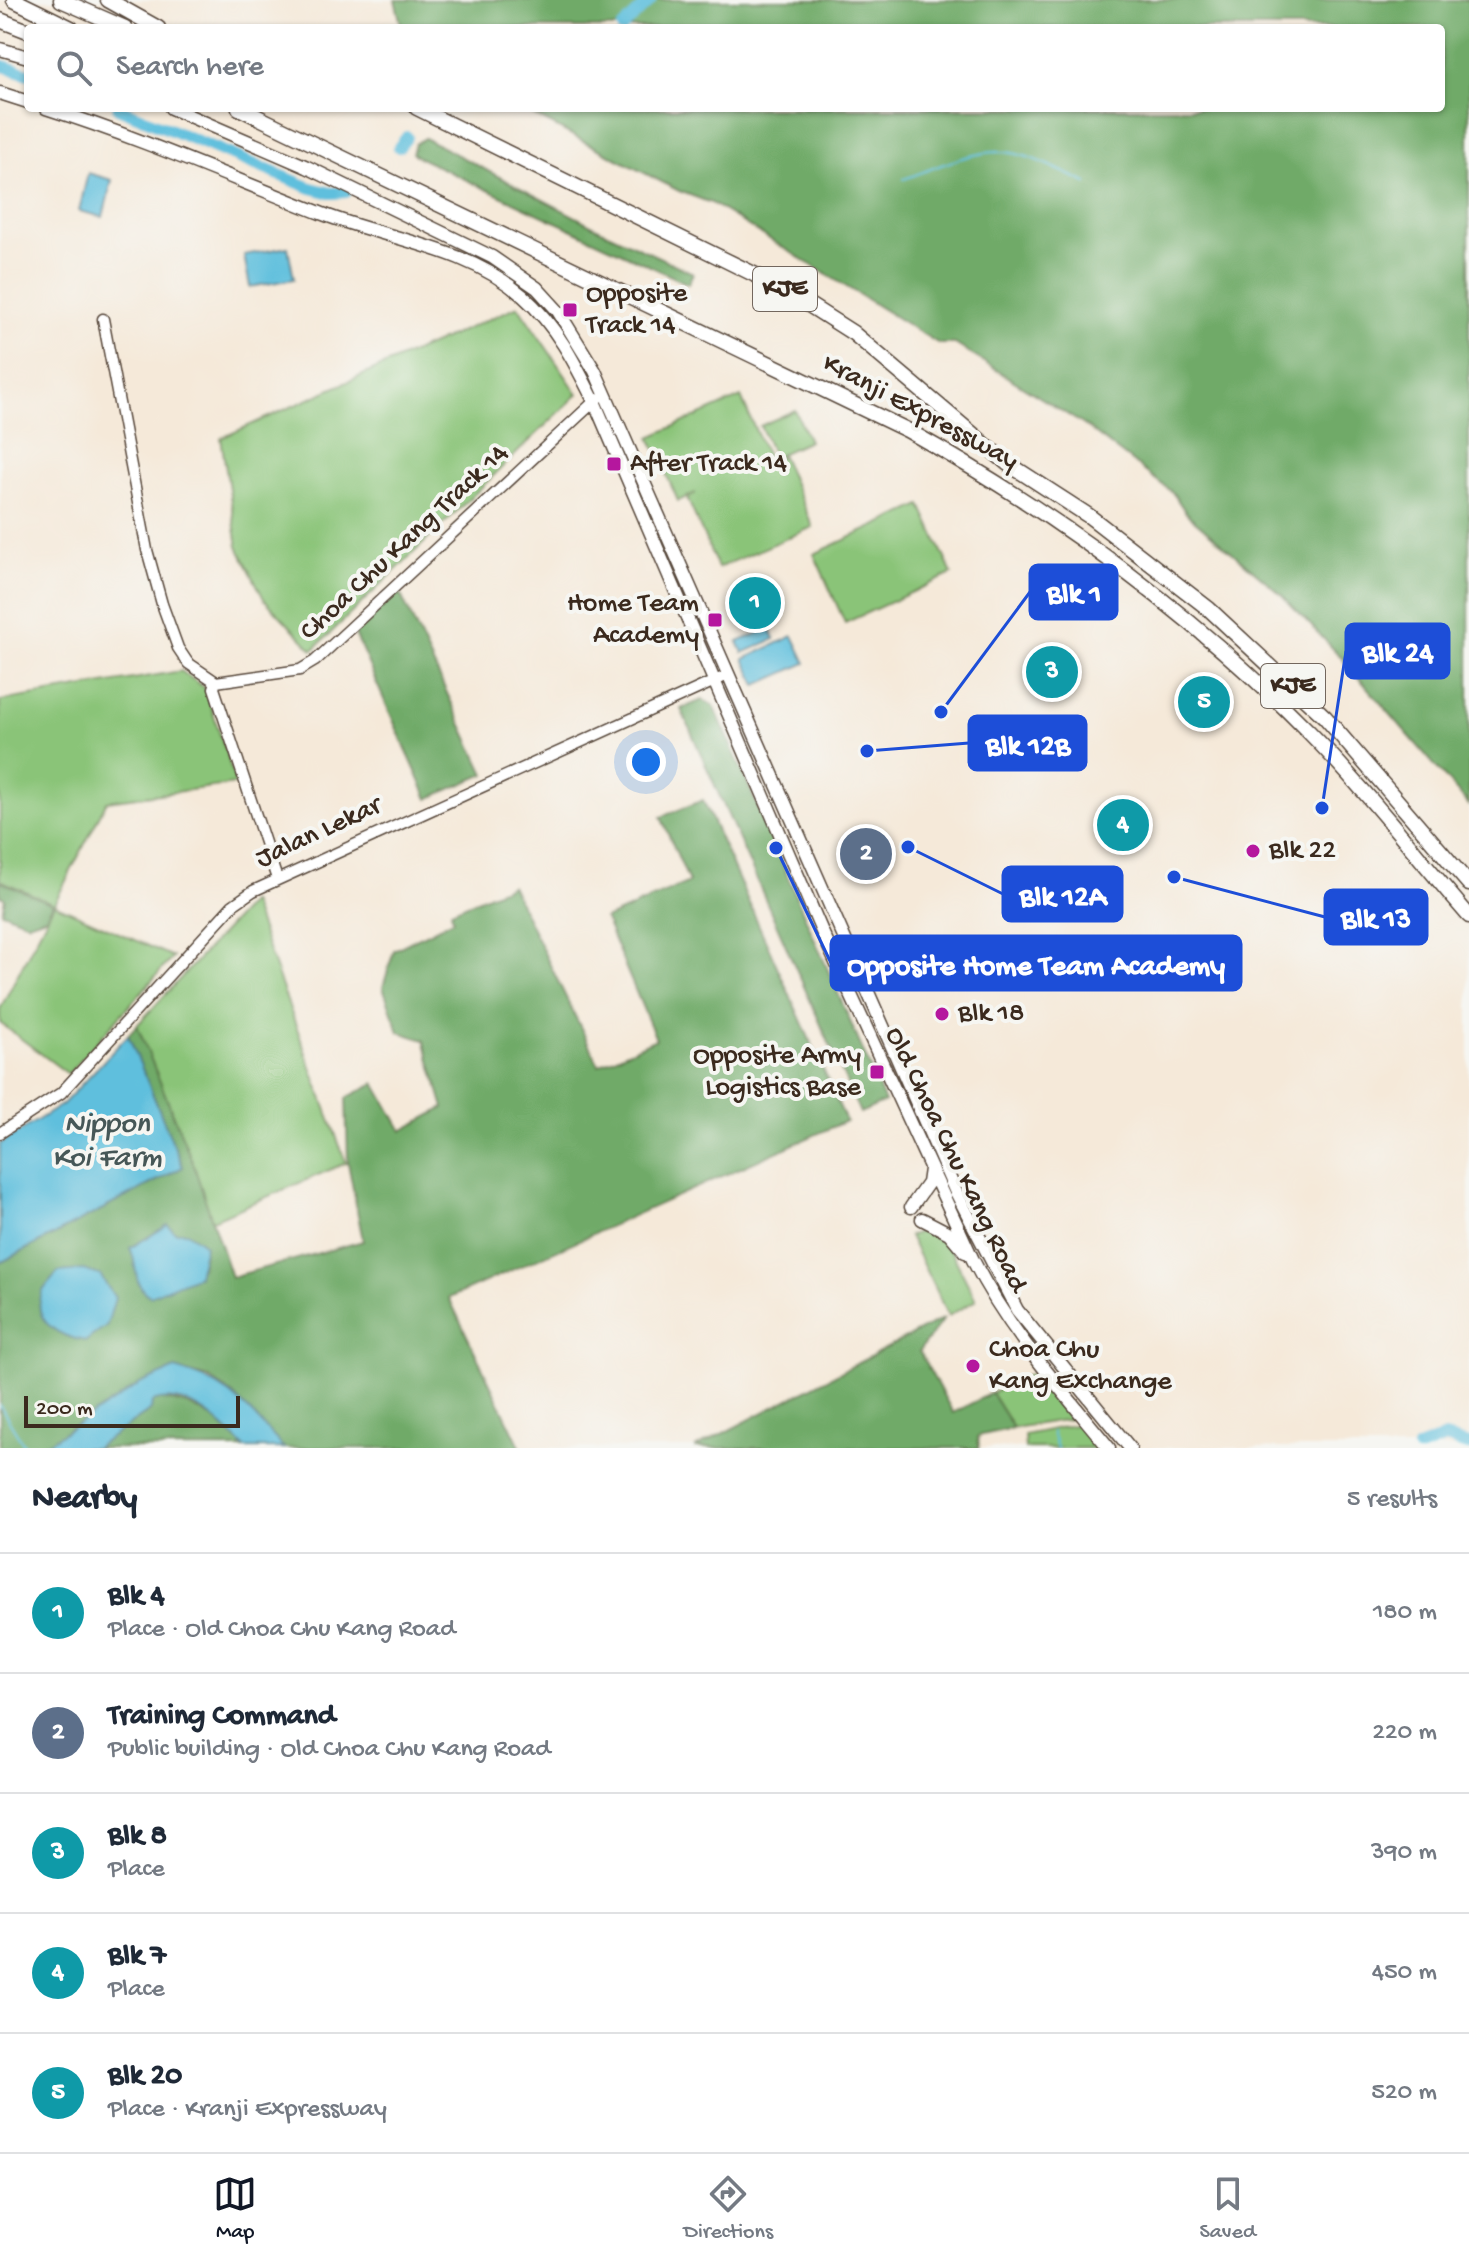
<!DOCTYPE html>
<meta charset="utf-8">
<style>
:root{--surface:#fff;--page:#f2f2f3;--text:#1f2937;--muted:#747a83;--line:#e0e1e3;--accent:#111827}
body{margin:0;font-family:"Gochi Hand",sans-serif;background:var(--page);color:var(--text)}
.scale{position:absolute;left:24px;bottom:20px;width:216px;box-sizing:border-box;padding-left:8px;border:4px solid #3b2a1e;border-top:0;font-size:22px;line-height:28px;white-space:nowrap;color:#3b2a1e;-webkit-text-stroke:6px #f6f6f2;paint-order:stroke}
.you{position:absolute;left:646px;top:762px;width:28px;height:28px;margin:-20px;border:6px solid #fff;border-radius:50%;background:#1a73e8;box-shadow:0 0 0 12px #1a73e833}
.badge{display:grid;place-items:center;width:52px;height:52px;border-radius:50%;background:var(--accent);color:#fff;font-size:26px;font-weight:700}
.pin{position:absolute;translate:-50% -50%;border:4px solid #fff;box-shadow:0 2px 8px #0006}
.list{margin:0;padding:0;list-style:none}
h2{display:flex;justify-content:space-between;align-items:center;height:104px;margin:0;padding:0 32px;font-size:34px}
h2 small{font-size:26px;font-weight:400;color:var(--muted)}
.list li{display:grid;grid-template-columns:52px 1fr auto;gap:24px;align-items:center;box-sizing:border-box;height:120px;padding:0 32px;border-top:2px solid var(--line)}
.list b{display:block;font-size:30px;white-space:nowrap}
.list p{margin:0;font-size:26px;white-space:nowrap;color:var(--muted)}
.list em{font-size:26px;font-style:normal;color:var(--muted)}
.icon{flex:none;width:44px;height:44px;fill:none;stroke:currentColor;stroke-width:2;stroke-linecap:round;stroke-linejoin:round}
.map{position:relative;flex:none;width:1469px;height:1448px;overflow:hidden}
.search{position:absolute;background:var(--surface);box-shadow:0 2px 6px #0004;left:24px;right:24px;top:24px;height:88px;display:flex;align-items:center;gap:20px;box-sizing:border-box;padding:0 28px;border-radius:8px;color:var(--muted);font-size:30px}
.sheet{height:704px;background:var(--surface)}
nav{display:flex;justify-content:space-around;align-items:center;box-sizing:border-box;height:112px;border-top:2px solid var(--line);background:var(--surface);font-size:22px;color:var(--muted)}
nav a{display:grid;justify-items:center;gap:4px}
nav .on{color:var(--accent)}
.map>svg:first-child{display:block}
.green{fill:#8ac478;stroke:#62774b;stroke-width:2}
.forest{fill:#6faa68;stroke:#556a43;stroke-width:2;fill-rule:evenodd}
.water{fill:#5fbfdd;stroke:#4d747e;stroke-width:2}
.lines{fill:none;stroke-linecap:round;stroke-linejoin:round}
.stream{stroke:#5fbfdd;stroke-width:2}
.river{stroke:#5fbfdd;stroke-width:12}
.minor-casing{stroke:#57473a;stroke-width:13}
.major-casing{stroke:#57473a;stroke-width:15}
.highway-casing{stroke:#57473a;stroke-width:17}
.minor{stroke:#fff;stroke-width:10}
.major{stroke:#fff;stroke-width:12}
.highway{stroke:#fff;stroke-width:14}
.poi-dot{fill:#b5179e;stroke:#f6f6f2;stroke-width:3}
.labels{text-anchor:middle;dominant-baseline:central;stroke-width:8;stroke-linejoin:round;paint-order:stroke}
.shield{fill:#f6f6f2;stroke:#73675e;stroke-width:2}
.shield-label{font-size:26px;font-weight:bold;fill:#3b2a1e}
.poi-label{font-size:28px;fill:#3b2a1e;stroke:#f6f6f2;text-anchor:start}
.street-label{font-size:28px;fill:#3b2a1e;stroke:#f6f6f2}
.water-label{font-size:30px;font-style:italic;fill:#465757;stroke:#f6f6f2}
.leader{fill:none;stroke:#1d4ed8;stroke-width:3}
.callout-dot{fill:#1d4ed8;stroke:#f6f6f2;stroke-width:3}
.callout{fill:#1d4ed8;stroke:#1d4ed8;stroke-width:3}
.callout-label{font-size:30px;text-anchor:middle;font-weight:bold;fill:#fff}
</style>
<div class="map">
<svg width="1469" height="1448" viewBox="0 0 1469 1448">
<rect width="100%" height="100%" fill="#f6f6f2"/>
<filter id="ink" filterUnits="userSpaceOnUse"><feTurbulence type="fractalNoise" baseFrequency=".0125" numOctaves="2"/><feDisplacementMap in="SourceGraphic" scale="16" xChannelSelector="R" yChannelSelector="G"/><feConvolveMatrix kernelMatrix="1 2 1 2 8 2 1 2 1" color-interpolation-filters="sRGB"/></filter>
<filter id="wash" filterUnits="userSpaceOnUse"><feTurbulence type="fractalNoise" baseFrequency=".006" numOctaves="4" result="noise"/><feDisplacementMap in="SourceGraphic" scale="32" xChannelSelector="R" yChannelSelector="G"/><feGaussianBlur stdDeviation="1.8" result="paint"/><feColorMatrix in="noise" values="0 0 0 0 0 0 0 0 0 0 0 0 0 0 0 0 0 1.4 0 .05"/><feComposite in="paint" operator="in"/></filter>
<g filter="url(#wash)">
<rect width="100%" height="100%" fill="#f5e9d9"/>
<path class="green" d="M518 306 578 394 313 650 264 599 238 547 221 438Z
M741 397 769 461 782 456 813 527 718 568 687 498 696 493 678 501 650 437Z
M795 410 809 441 774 457 760 426Z
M921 505 952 574 845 623 814 554Z
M181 671 205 688 236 784 107 801 54 904 173 957 68 1074 0 1023V1009L54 904 0 880V701Z
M251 902 346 1163 206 1223 128 1035Z
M928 1228 947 1243 976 1300 948 1316 909 1236Z
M1030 1374 1071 1419 1013 1428 991 1393Z
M1077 1424 1096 1448H1025L1024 1435Z"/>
<path class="forest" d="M395 0H1469V805L1340 656 1281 594 1187 514 1172 492 1084 425 955 344H939L711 203 679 191 520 108H1441V28H402Z
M425 138 597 228 693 273 688 284 420 158 412 153 415 144Z
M399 591 485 774 428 799 354 632Z
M702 700 714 706 885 1102 860 1113 681 709Z
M703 800 846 1121 449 1298 521 1448H284L232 1394 209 1378 175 1369 142 1383 40 1448H0V1263L183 1167 128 1035 137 1025 193 1163 231 1277 363 1241 348 1163 346 1098 375 1083 402 1131 444 1108 424 1040 399 1032 383 987 394 950 453 920 451 911 511 885 599 1065 656 1039 605 919 689 882 661 817ZM168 1225 175 1233H187L205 1246 201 1268 136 1273 135 1258 130 1248Z
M0 881 53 904 46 917 28 923 2 912 5 898 0 896Z
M944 1318 919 1351 953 1413 991 1393 1013 1428 978 1436 979 1448H695Z
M156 1399C197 1402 217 1419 245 1448H95L151 1410 152 1401Z"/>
<path class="water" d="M88 173 112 180 103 217 79 211Z
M288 247 294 279 250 287 244 255Z
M770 628 775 639 743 653 738 642Z
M793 636 806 663 757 685 744 659Z
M128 1035 183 1167 0 1263V1144L63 1104Z
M168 1225 175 1232H187L205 1245 198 1276 150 1296C132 1287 138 1263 130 1248Z
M83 1270 100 1275 115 1298 107 1325 86 1341C63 1338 30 1323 42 1293 45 1286 54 1278 58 1272Z
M175 1369C231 1383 246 1408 284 1448H245C222 1424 188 1389 152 1402L151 1410 95 1448H40L142 1383Z"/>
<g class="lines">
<path class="stream" d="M904 179C936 168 977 147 1012 153 1039 158 1063 173 1087 183
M0 1406 26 1448
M1052 1432 1057 1448"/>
<path class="river" d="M622 28 651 0
M0 65 28 74
M118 108 311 188 331 193 346 192
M399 147 407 137
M1418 1448 1445 1438 1469 1445"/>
</g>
</g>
<g filter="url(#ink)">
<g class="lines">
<defs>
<path id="minor" d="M103 319 147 550 162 604 178 648 188 663 216 682 300 670 315 661 597 399
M216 682 214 688 277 879
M0 1133 61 1093 233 905 253 891 728 675"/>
<path id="major" d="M0 49 28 57
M0 93 28 102
M46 108C141 138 231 178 323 214 390 240 467 247 523 296 556 325 575 363 594 401L823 934 973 1260C1008 1330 1060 1388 1109 1448
M171 108 307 167 492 257 537 288 558 311 595 371 955 1190 1017 1310 1130 1448
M911 1207 928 1183 930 1169
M922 1219 949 1233 965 1252"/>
<path id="highway" d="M14 0 71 28
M61 0 125 28
M108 0 158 28
M0 20 28 31
M239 108 907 430C1056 513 1190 611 1309 732 1366 790 1416 855 1469 916
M417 108 784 289 853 333 1007 463 1089 516 1209 609 1325 717 1469 884"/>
</defs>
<use href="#minor" class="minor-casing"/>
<use href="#major" class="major-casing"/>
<use href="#highway" class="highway-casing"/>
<use href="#minor" class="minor"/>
<use href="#major" class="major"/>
<use href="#highway" class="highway"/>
</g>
</g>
<g class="poi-dot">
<rect x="562" y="302" width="16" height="16" rx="4"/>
<rect x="606" y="456" width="16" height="16" rx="4"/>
<rect x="707" y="612" width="16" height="16" rx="4"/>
<circle cx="1253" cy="851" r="8"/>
<circle cx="942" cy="1014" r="8"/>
<rect x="869" y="1064" width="16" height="16" rx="4"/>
<circle cx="973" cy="1366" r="8"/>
</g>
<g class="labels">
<g class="shield">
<rect x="753" y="267" width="64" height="44" rx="6"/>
<rect x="1261" y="664" width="64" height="44" rx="6"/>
</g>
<g class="shield-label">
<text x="785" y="289">KJE</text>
<text x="1293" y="686">KJE</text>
</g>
<g class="poi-label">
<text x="586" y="294">Opposite<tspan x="586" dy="32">Track 14</tspan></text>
<text x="630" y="464">After Track 14</text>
<text x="699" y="604" text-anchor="end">Home Team<tspan x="699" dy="32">Academy</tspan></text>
<text x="1269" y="851">Blk 22</text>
<text x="958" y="1014">Blk 18</text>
<text x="861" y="1056" text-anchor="end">Opposite Army<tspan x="861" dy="32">Logistics Base</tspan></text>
<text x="989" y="1350">Choa Chu<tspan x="989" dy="32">Kang Exchange</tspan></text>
</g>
<g class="street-label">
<text transform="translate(920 413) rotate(28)">Kranji Expressway</text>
<text transform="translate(405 543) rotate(-43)">Choa Chu Kang Track 14</text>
<text transform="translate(319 833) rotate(-25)">Jalan Lekar</text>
<text transform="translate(955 1160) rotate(64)">Old Choa Chu Kang Road</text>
</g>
<g class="water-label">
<text x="107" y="1125">Nippon<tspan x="107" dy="34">Koi Farm</tspan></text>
</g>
</g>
<path class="leader" d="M941 712L1030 592M1322 808L1346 651M867 751L969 743M908 847L1003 894M1174 877L1325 917M776 848L831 963"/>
<g class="callout-dot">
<circle cx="941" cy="712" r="8"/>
<circle cx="1322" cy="808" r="8"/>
<circle cx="867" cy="751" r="8"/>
<circle cx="908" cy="847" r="8"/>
<circle cx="1174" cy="877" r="8"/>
<circle cx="776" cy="848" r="8"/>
</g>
<g class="callout">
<rect x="1030" y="565" width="87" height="54" rx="8"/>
<rect x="1346" y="624" width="103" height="54" rx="8"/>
<rect x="969" y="716" width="117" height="54" rx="8"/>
<rect x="1003" y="867" width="119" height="54" rx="8"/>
<rect x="1325" y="890" width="102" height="54" rx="8"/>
<rect x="831" y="936" width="410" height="54" rx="8"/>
</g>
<g class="callout-label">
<text x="1074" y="602">Blk 1</text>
<text x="1398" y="661">Blk 24</text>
<text x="1028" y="754">Blk 12B</text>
<text x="1063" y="905">Blk 12A</text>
<text x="1376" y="927">Blk 13</text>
<text x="1036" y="974">Opposite Home Team Academy</text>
</g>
</svg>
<div class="scale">200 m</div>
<div class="you"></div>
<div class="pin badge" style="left:755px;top:603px;background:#0f9aa8">1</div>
<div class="pin badge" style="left:866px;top:854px;background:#5c6f8a">2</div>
<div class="pin badge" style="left:1052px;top:672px;background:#0f9aa8">3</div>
<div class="pin badge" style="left:1123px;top:825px;background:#0f9aa8">4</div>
<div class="pin badge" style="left:1204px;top:702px;background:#0f9aa8">5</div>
<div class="search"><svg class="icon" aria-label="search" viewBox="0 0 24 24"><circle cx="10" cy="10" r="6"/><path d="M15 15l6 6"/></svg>Search here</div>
</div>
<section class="sheet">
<h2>Nearby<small>5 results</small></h2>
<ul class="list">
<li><span class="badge" style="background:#0f9aa8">1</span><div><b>Blk 4</b><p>Place · Old Choa Chu Kang Road</p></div><em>180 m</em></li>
<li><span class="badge" style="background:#5c6f8a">2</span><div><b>Training Command</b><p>Public building · Old Choa Chu Kang Road</p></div><em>220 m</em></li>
<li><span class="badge" style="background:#0f9aa8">3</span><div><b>Blk 8</b><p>Place</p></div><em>390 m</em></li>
<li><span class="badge" style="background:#0f9aa8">4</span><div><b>Blk 7</b><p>Place</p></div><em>450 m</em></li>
<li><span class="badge" style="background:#0f9aa8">5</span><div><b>Blk 20</b><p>Place · Kranji Expressway</p></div><em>520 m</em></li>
</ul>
</section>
<nav>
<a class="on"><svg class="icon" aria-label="map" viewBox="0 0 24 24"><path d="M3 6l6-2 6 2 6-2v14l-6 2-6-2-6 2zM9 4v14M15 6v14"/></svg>Map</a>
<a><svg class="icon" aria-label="directions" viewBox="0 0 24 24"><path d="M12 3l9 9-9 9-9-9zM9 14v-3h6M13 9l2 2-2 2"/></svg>Directions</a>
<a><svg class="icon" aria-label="saved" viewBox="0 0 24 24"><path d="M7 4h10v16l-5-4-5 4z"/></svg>Saved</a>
</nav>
